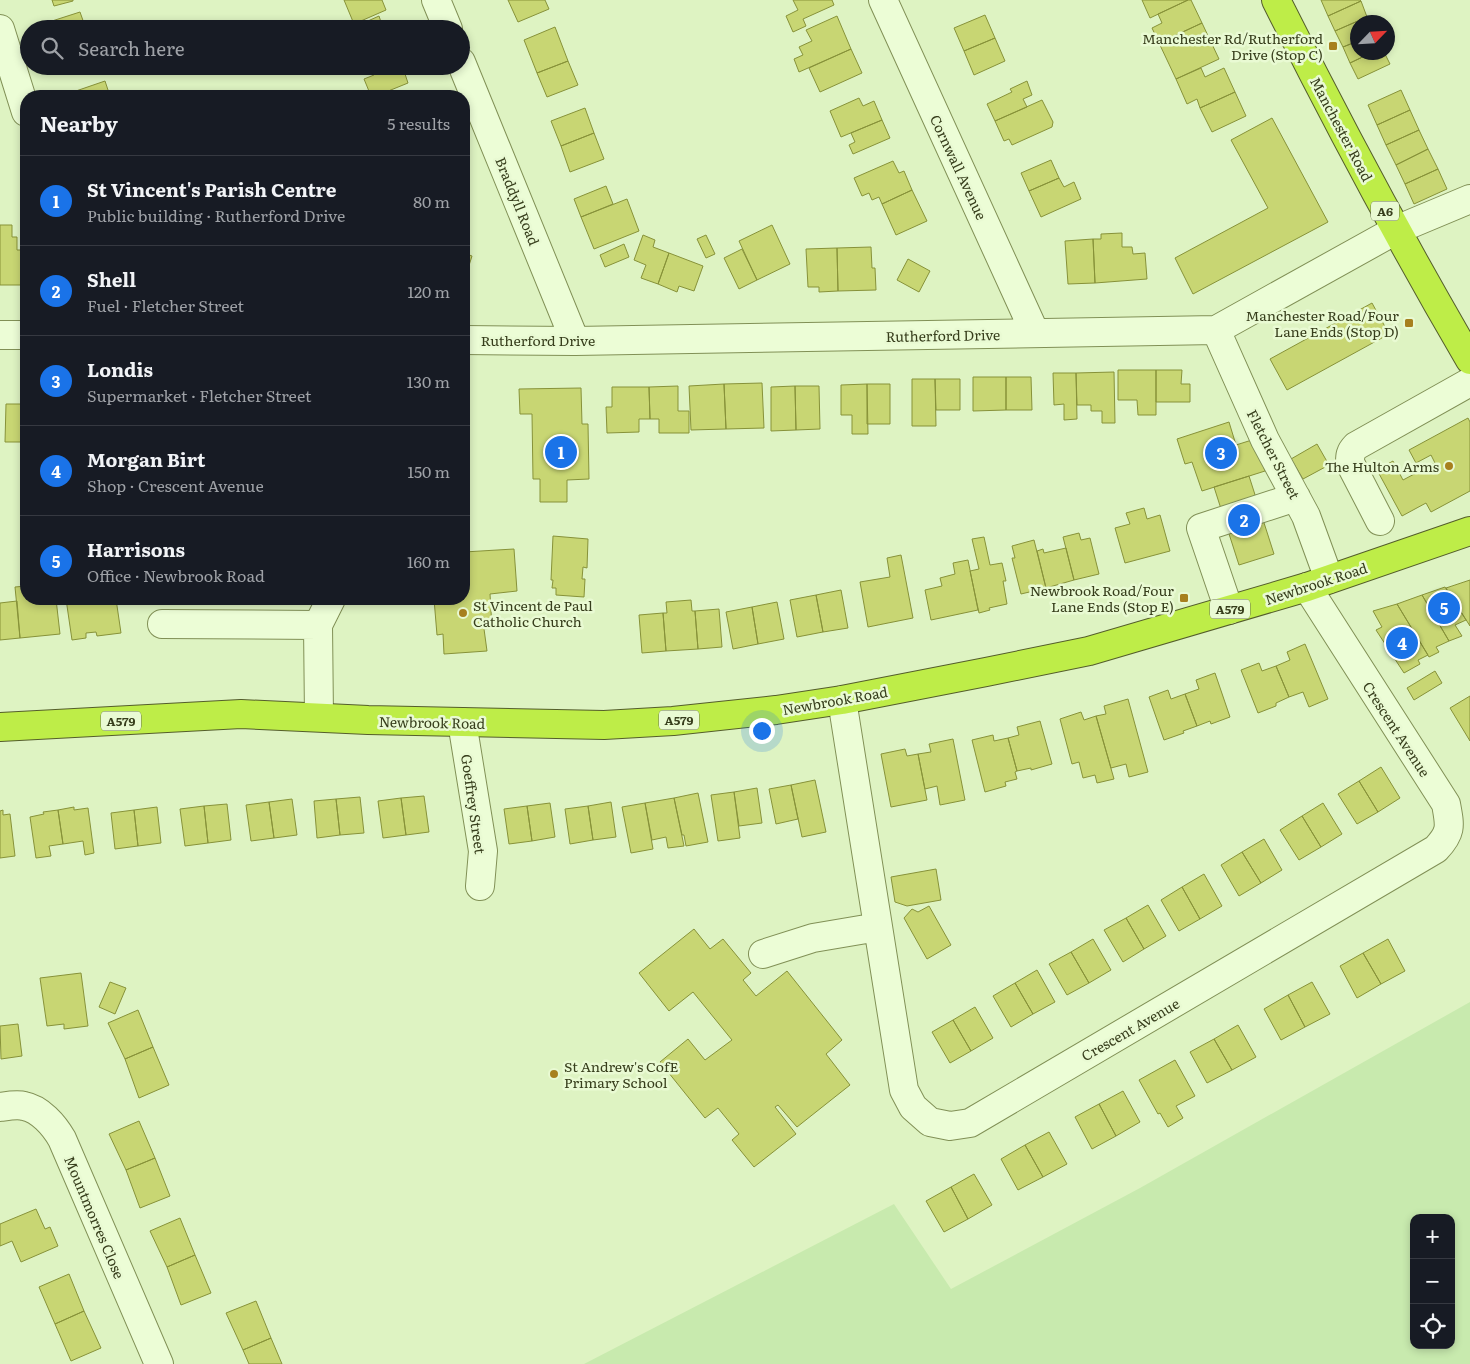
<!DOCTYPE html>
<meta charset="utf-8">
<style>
:root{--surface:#171b24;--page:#242831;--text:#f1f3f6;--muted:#9ea1a6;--line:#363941;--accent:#1a73e8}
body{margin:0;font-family:Literata,serif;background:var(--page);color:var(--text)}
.controls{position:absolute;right:15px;bottom:15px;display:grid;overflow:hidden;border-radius:10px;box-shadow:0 2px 8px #0003}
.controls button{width:45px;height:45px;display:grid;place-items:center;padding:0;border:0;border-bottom:1px solid var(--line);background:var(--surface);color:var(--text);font:25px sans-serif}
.compass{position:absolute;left:1350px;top:15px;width:45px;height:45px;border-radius:50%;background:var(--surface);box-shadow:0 2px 8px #0003;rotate:65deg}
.you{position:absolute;left:761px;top:730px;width:18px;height:18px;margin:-12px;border:4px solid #fff;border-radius:50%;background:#1a73e8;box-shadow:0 0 0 8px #1a73e833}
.badge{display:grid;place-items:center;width:32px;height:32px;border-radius:50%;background:var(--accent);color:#fff;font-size:16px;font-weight:700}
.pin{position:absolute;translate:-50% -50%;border:2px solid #fff;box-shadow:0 1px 5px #0006}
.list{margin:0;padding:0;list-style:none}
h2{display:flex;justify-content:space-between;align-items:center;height:65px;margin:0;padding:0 20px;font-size:21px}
h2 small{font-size:16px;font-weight:400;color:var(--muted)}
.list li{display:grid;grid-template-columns:32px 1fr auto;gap:15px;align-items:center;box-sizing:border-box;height:90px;padding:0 20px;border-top:1px solid var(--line)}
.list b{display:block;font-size:19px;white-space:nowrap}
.list p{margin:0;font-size:16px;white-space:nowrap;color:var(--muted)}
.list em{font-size:16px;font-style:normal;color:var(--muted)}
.icon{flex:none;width:28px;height:28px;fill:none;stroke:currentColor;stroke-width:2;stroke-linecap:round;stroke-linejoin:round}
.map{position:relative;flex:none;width:1470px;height:1364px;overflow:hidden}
.search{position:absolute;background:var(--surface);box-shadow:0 2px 8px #0003;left:20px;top:20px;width:450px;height:55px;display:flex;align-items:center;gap:12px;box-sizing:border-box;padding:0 18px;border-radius:28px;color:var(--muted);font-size:19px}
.panel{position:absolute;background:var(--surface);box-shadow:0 2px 8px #0003;left:20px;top:90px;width:450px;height:515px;border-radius:20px}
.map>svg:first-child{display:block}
.farmland{fill:#c8eaae;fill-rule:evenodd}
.building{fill:#c8d673;stroke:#879239}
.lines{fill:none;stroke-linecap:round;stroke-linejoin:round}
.minor-casing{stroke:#819056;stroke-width:30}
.highway-casing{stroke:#545d2b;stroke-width:30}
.minor{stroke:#ecfdd6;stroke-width:28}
.highway{stroke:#beed48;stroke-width:28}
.poi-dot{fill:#a7801e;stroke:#e9fad3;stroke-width:2}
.labels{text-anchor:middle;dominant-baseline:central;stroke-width:5;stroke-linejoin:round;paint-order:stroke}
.shield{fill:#e9fad3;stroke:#6c7653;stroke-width:1}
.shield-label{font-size:12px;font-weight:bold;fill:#373e1c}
.poi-label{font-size:14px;fill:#373e1c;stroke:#e9fad3;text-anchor:end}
.street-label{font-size:14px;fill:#373e1c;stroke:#e9fad3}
</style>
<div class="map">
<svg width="1470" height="1364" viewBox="0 0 1470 1364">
<rect width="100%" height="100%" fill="#def3c2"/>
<path class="farmland" d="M1470 1002V1364H584L894 1204 951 1289 1140 1188ZM1414 1218H1451V1345H1414Z"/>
<path class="building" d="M52 0H73V1L54 6Z
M344 0H382L386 10 354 24Z
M508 0H545L549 9 518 22Z
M793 0H832L834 5 803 19 806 26 793 32 786 16 798 10Z
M1142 0H1188L1150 18Z
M1188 0H1191L1202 23 1159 43 1152 28 1162 23 1158 14Z
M1321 0H1360L1361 1 1328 16Z
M1361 1 1367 17 1335 31 1328 16Z
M80 12 86 29H55L52 21Z
M985 15 995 38 964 51 954 28Z
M379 16 382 25 390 22 393 29H350Z
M837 16 851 49 799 72 794 59 803 55 799 47 812 41 806 30Z
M1367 17 1370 22H1358V41L1343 47 1335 31Z
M1202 23 1219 59 1176 79 1159 43Z
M555 27 568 61 537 73 524 40Z
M995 38 1005 61 974 75 964 51Z
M1358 41V52H1373L1350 63 1343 47Z
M851 49 862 73 820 92 809 68Z
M1373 52H1384L1390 64 1358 79 1350 63Z
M568 61 578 85 547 97 537 73Z
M371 66H409L411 72 405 74 408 83 376 96H371L364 79 374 75Z
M1201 68 1205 77 1224 68 1235 92 1200 108 1197 99 1187 104 1176 79Z
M105 81 110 96H75L73 92Z
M1027 81 1032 95 1023 99 1027 107 995 121 987 104 1012 92 1010 89Z
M1401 90 1410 110 1377 125 1368 105Z
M1235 92 1246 116 1212 132 1200 108Z
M859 98 863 106 874 101 882 120 841 137 830 111Z
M1042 100 1053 122 1052 127 1012 145 1009 139 1004 141 995 121Z
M585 108 594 133 561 146 551 121Z
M1410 110 1419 130 1386 145 1377 125Z
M1272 118 1328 222 1193 294 1175 258 1268 208 1231 140Z
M882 120 890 138 853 154 849 145 855 142 851 133Z
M1419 130 1428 149 1396 165 1386 145Z
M594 133 604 159 570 172 561 146Z
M1428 149 1438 169 1405 184 1396 165Z
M1051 160 1059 178 1029 191 1021 173Z
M893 161 899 173 904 171 912 190 882 204 879 197 872 200 869 193 862 196 854 178Z
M1438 169 1447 189 1414 204 1405 184Z
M1059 178 1064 187 1074 182 1081 199 1041 217 1029 191Z
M606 186 613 204 581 217 574 199Z
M912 190 927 221 896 235 882 204Z
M627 199 639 231 594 249 581 217Z
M0 225H12V237H17V250H26V285H0Z
M772 225 790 264 757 280 739 241Z
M1122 233V247H1132L1133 254 1145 253 1147 279 1095 283 1093 239H1101V234Z
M643 235 655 240 653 247 669 253 658 284 641 278 646 265 634 260Z
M706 235 715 254 706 258 697 239Z
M1093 239 1095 283 1068 284 1065 241Z
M624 244 629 257 605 267 600 255Z
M871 247 872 268H875L876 290 838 291 837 248Z
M837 248 838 291 819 292V287H808L806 249Z
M742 249 757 280 739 289 724 258Z
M464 253 472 256 466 275 464 274Z
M669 253 703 266 694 291 679 286 677 292 658 284Z
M908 259 930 271 919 292 897 280Z
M1372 303 1389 334 1287 390 1270 359Z
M1118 370H1156V415H1138L1137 400H1118Z
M1156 370H1182L1181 384H1190V402H1156Z
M1114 372 1115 423H1102V411H1091V405H1077L1076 373Z
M1053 373H1076L1077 419 1064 420V404L1054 405Z
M973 377H1006V410L973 411Z
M1006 377H1031L1032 410H1006Z
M912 379H935L936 426H912Z
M935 379H960V410H936Z
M762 383 764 428 726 429 724 384Z
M724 384 726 429 691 430 689 386Z
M867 384 868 434H852V415H841V385Z
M867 384H890V424H867Z
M678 386V411H689V433H659V419H650L649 387Z
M795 386 796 430 771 431V387Z
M795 386H819L820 429 796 430Z
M612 387H649L650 419H639V432L607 433 606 407H612Z
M581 388 582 424H588L589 479 567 480V502H540V479H533L532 414H520L519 389Z
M6 404H26V442H5Z
M1468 418 1470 422V491L1431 512 1426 503 1402 516 1377 470 1393 461 1403 480 1435 463 1431 455 1416 463 1409 450Z
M1229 422 1236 445 1255 439 1265 471 1202 491 1192 462 1185 464 1177 439Z
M1317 444 1329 465 1303 479 1291 459Z
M1249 476 1274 554 1239 565 1214 487Z
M1144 508 1147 519 1160 515 1170 551 1125 563 1115 528 1130 524 1126 513Z
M1079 533 1081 540 1090 538 1099 574 1074 580 1063 537Z
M553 536 588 539 587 568 583 567 582 579H585L584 597 556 595V588H552L553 580H551Z
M984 537 990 565 1002 563 1006 581H1003L1007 604 989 608 990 610 979 613 970 571 979 569 972 539Z
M1034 540 1046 588 1021 594 1012 558H1015L1012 546Z
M1066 548 1074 580 1046 588 1037 551 1043 549 1044 553Z
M514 549 517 591 490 594 492 628 484 629 487 651 444 654 443 634 437 635 434 599H464V552Z
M901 555 913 618 868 627 860 582 890 577 887 558Z
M968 560 978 610 931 620 925 590 942 586 940 578 955 574 953 563Z
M1470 580V626L1446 588Z
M26 586V599H56L60 634 20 638 15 587Z
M1445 587 1466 620 1455 625 1462 636 1449 641 1422 595Z
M841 590 848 628 823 632 816 595Z
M816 595 823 632 797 637 790 600Z
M1422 595 1449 641 1436 647 1439 652 1429 657 1397 604Z
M66 599H116L121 633 97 636 96 632 86 633V638L72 640Z
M691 600 692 611H695L698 649 666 651 663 613H667L666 602Z
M17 601 20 638 0 640V603Z
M777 602 784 639 758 644 752 607Z
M1397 604 1428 655 1418 660 1420 664 1404 673 1376 630 1382 627 1373 611Z
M752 607 758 644 733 649 726 612Z
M719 609 722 647 698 649 695 611Z
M663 613 666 651 642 653 639 615Z
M1305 644 1328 699 1309 707 1303 692 1289 697 1276 666 1290 660 1287 652Z
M1259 663 1262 671 1276 666 1289 697 1276 703V706L1258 713 1241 670Z
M1435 671 1442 683 1414 700 1407 688Z
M1215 673 1230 717 1211 724 1210 721 1197 726 1185 694 1199 689 1196 680Z
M1168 690 1171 699 1185 694 1197 726 1183 731 1184 733 1164 740 1149 697Z
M1470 696V741L1450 708Z
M1128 699 1148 772 1129 777 1126 764 1111 768 1096 716 1106 714 1104 706Z
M1081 712 1084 720 1096 716 1114 779 1097 783 1095 775 1083 778 1079 762 1072 764 1060 719Z
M1040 721 1052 764 1031 770V768L1017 771 1008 738 1019 735 1017 727Z
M993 735 994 741 1008 738 1017 771 1015 772 1017 779 1005 782 1006 786 985 792 972 740Z
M953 739 965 800 940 805 937 786 925 789 918 754 931 752 929 744Z
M905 749 907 756 918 754 927 800 891 807 881 754Z
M1381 767 1400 798 1378 812 1359 781Z
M815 780 826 832 802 837 791 785Z
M1359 781 1378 812 1357 824 1338 794Z
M791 785 798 819 776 824 769 789Z
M757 788 762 823 739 826 734 792Z
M734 792 740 838 718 841 711 795Z
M698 793 708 842 686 846 684 835H682L674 798Z
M424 796 429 832 406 835 401 798Z
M360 797 364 833 340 835 336 799Z
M401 798 406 835 383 838 378 801Z
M674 798 684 846 668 848 666 837 652 840 645 803Z
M292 799 297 835 274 838 269 802Z
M336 799 340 835 317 838 314 801Z
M269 802 274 838 251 841 246 805Z
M611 802 616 837 593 840 588 806Z
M550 803 555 837 532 841 527 806Z
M645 803 653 849 631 853 622 807Z
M1323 803 1342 834 1321 847 1302 816Z
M227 804 231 840 208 843 204 806Z
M204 806 208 843 185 846 180 809Z
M527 806 532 841 509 844 504 809Z
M588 806 593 840 570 844 565 809Z
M74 807V810L88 808 94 853 85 855 83 841 63 844 58 810Z
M157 807 161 843 138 846 134 810Z
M3 810V815L10 814 15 856 0 858V811Z
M58 810 63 844 49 846 51 856 36 858 30 817 44 814 43 812Z
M134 810 138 846 115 849 111 813Z
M1302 816 1321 847 1299 860 1280 830Z
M1264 839 1282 870 1261 883 1242 852Z
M1242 852 1261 883 1239 896 1221 865Z
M936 869 941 900 907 906 895 902 891 877Z
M1204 874 1222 906 1200 919 1182 887Z
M1182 887 1200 919 1179 931 1161 900Z
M1148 905 1166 936 1144 949 1126 918Z
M929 906 951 945 927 959 904 918 912 909 918 912Z
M1126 918 1144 949 1123 962 1104 930Z
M694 929 710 949 723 939 751 973 743 980 756 996 787 971 842 1040 826 1054 850 1085 797 1127 778 1105 775 1107 796 1134 754 1167 732 1140 739 1134 718 1108 705 1118 660 1062 688 1039 705 1060 732 1040 693 992 669 1011 639 973Z
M1093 939 1111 970 1089 983 1071 952Z
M1388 939 1405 971 1381 984 1363 953Z
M1071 952 1089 983 1067 995 1049 964Z
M1363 953 1381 984 1357 998 1340 966Z
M1037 970 1055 1002 1033 1014 1015 983Z
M81 973 88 1026 64 1029V1024L47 1026 40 978Z
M110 982 126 988 115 1014 99 1007Z
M1312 982 1330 1014 1305 1027 1288 995Z
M1015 983 1033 1014 1011 1027 993 996Z
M1288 995 1305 1027 1281 1040 1264 1009Z
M975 1007 993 1038 971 1051 953 1020Z
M138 1010 153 1047 125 1059 108 1023Z
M953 1020 971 1051 950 1063 932 1032Z
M18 1024 22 1056 1 1059 0 1026Z
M1238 1025 1256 1057 1232 1070 1214 1039Z
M1214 1039 1232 1070 1207 1083 1190 1052Z
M153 1047 169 1085 139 1098 125 1059Z
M1175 1060 1195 1096 1176 1106 1183 1118 1168 1127 1160 1113 1158 1114 1139 1080Z
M1123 1091 1140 1122 1116 1136 1099 1104Z
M1099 1104 1116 1136 1092 1149 1075 1117Z
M139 1121 155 1158 126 1170 109 1134Z
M1049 1132 1067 1164 1043 1177 1025 1145Z
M1025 1145 1043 1177 1018 1190 1001 1159Z
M155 1158 170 1196 140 1208 126 1170Z
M974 1174 992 1205 968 1219 951 1187Z
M951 1187 968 1219 944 1232 926 1201Z
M36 1209 45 1229 50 1227 58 1246 21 1262 12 1241 0 1246V1224Z
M180 1218 195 1255 167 1267 150 1231Z
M195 1255 211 1293 181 1305 167 1267Z
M69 1274 84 1311 55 1324 39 1287Z
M256 1301 271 1338 243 1350 226 1313Z
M84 1311 101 1348 71 1361 55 1324Z
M271 1338 282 1364H249L243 1350Z"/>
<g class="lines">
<defs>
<path id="minor" d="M436 0 448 29
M883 0 1035 333
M0 29 26 112
M461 62 575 341
M1216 330 1265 440 1306 516 1329 579
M0 335H26
M464 340 575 341 1216 330 1396 230 1470 199
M1380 521 1350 463C1350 456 1350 452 1356 446L1470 382
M1229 610 1201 528 1296 497
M162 624 318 625
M842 700 904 1090 913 1107 930 1122 950 1126 970 1123 1436 849C1452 832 1450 826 1446 804L1307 587
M319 717 318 625 331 599
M462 722 483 851 480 886
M763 954 813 938 878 927
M0 1107C7 1106 17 1104 24 1106 40 1109 54 1125 62 1139L159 1364"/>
<path id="highway" d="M1276 0C1337 122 1401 242 1470 360
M0 727 241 714 368 720 604 725 673 721 776 710 842 700 986 672 1089 651 1307 587 1470 531"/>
</defs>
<use href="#minor" class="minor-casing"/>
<use href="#highway" class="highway-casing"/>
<use href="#minor" class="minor"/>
<use href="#highway" class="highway"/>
</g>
<g class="poi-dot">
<rect x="1328" y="41" width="10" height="10" rx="2.5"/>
<rect x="1404" y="318" width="10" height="10" rx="2.5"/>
<circle cx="1449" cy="466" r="5"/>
<rect x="1179" y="593" width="10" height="10" rx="2.5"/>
<circle cx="463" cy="613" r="5"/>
<circle cx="554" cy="1074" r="5"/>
</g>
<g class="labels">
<g class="shield">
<rect x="1371" y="201.5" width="28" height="19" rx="4"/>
<rect x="1210" y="599.5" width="40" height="19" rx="4"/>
<rect x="659" y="710.5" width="40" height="19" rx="4"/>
<rect x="101" y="711.5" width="40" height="19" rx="4"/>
</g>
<g class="shield-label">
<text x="1385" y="211">A6</text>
<text x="1230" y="609">A579</text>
<text x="679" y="720">A579</text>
<text x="121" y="721">A579</text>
</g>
<g class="poi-label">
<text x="1323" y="38">Manchester Rd/Rutherford<tspan x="1323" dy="16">Drive (Stop C)</tspan></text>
<text x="1399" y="315">Manchester Road/Four<tspan x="1399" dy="16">Lane Ends (Stop D)</tspan></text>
<text x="1439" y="466">The Hulton Arms</text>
<text x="1174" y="590">Newbrook Road/Four<tspan x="1174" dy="16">Lane Ends (Stop E)</tspan></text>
<text x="473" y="605" text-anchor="start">St Vincent de Paul<tspan x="473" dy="16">Catholic Church</tspan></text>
<text x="564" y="1066" text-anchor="start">St Andrew's CofE<tspan x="564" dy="16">Primary School</tspan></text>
</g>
<g class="street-label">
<text transform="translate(1342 129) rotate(62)">Manchester Road</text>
<text transform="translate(959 167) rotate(65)">Cornwall Avenue</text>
<text transform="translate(518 201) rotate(68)">Braddyll Road</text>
<text transform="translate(943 335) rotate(-1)">Rutherford Drive</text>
<text x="538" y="340">Rutherford Drive</text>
<text transform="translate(1274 454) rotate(63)">Fletcher Street</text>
<text transform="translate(1316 583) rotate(-18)">Newbrook Road</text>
<text transform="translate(835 700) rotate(-10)">Newbrook Road</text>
<text transform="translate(432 722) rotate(1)">Newbrook Road</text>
<text transform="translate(1397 729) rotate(57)">Crescent Avenue</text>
<text transform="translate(474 804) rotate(82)">Goeffrey Street</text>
<text transform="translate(1130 1029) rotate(-30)">Crescent Avenue</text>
<text transform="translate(95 1217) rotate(67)">Mountmorres Close</text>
</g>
</g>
</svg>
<div class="controls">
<button>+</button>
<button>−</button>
<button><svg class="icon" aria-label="locate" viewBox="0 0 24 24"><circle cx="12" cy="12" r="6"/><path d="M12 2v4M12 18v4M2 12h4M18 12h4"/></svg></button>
</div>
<svg class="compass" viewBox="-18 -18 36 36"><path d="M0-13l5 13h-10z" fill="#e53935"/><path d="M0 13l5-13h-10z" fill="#9ea1a6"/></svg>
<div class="you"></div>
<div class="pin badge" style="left:561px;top:452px">1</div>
<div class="pin badge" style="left:1244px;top:520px">2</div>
<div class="pin badge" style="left:1221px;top:453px">3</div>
<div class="pin badge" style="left:1402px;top:643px">4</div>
<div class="pin badge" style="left:1444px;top:608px">5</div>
<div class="search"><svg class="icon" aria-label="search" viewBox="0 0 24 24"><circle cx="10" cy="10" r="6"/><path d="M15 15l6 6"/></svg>Search here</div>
<section class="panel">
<h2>Nearby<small>5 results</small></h2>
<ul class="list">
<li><span class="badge">1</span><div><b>St Vincent's Parish Centre</b><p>Public building · Rutherford Drive</p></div><em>80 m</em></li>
<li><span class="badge">2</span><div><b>Shell</b><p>Fuel · Fletcher Street</p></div><em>120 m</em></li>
<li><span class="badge">3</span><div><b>Londis</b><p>Supermarket · Fletcher Street</p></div><em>130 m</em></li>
<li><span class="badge">4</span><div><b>Morgan Birt</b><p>Shop · Crescent Avenue</p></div><em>150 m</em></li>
<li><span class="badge">5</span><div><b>Harrisons</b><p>Office · Newbrook Road</p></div><em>160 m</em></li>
</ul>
</section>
</div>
